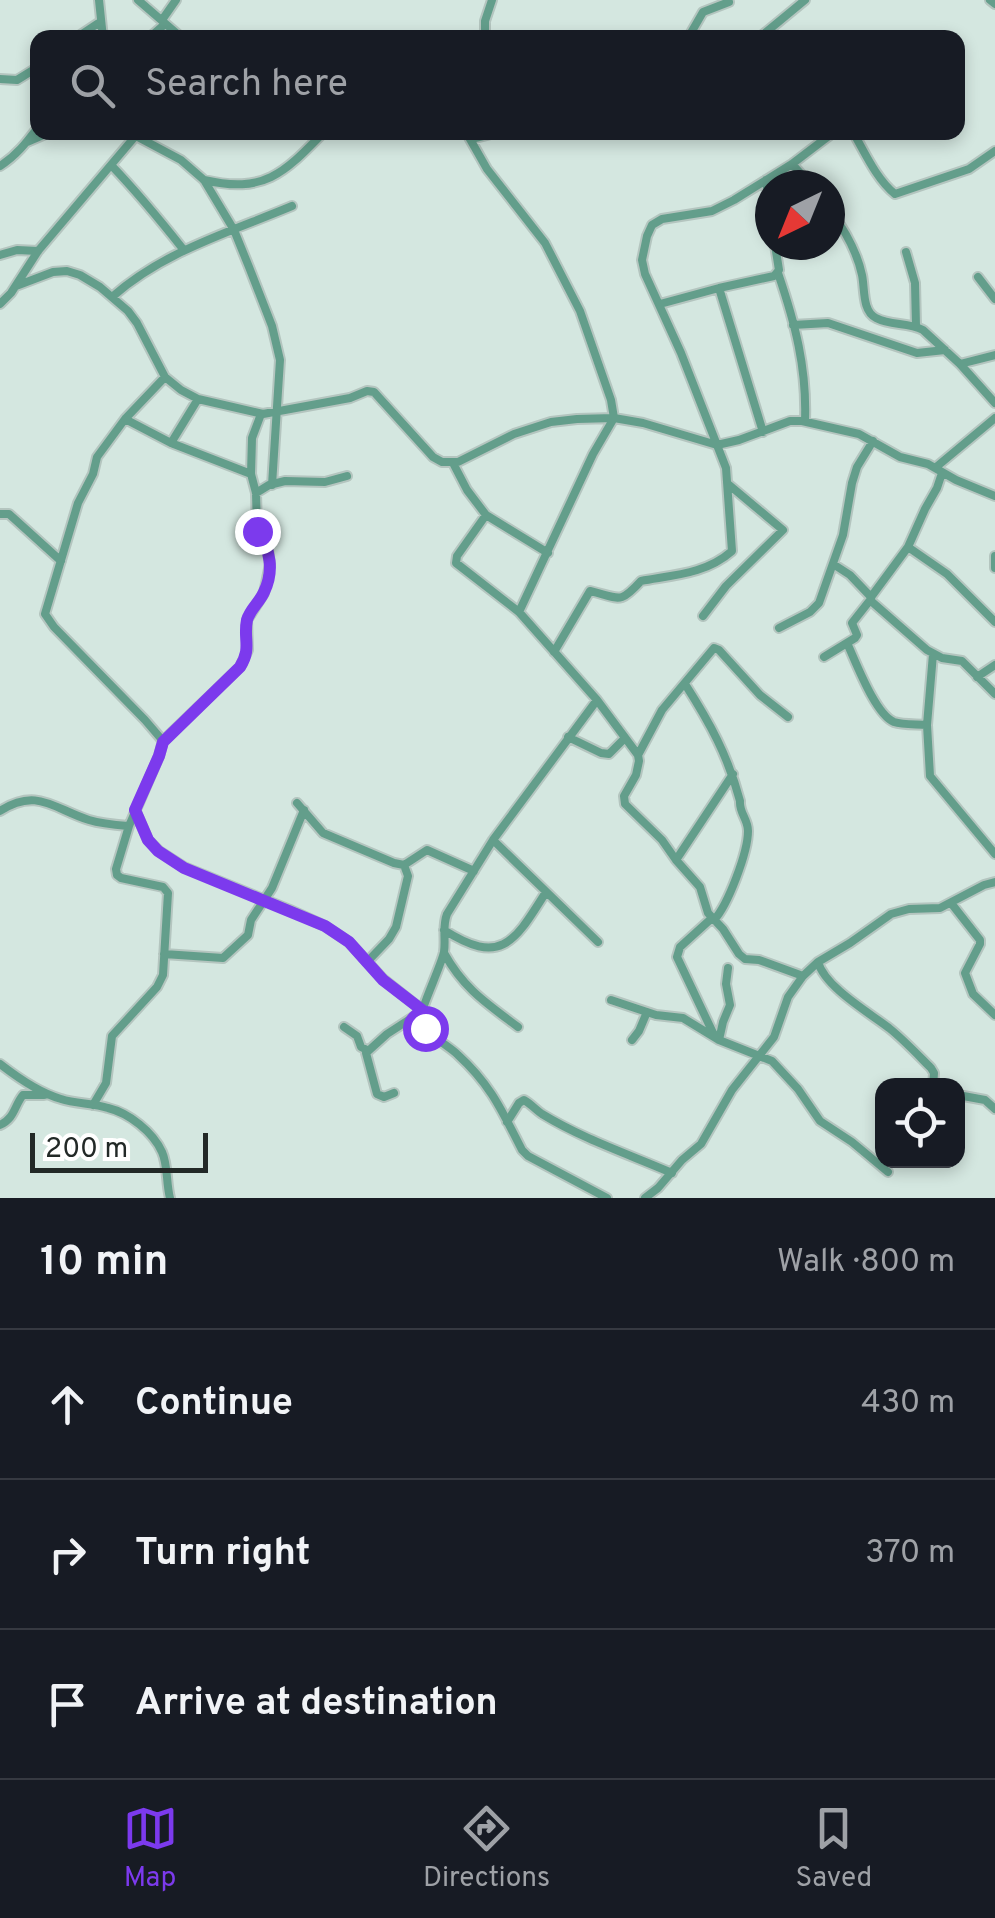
<!DOCTYPE html>
<meta charset="utf-8">
<style>
:root{--surface:#171b24;--page:#242831;--text:#f1f3f6;--muted:#9ea1a6;--line:#363941;--accent:#7c3aed}
body{margin:0;font-family:Overpass,sans-serif;background:var(--page);color:var(--text)}
.controls{position:absolute;right:30px;bottom:30px;display:grid;overflow:hidden;border-radius:20px;box-shadow:0 5px 15px #0003}
.controls button{width:90px;height:90px;display:grid;place-items:center;padding:0;border:0;border-bottom:2px solid var(--line);background:var(--surface);color:var(--text);font:50px sans-serif}
.compass{position:absolute;left:755px;top:170px;width:90px;height:90px;border-radius:50%;background:var(--surface);box-shadow:0 5px 15px #0003;rotate:223deg}
.scale{position:absolute;left:30px;bottom:25px;width:178px;box-sizing:border-box;padding-left:10px;border:5px solid #222927;border-top:0;font-size:28px;line-height:35px;white-space:nowrap;color:#222927;-webkit-text-stroke:8px #fff;paint-order:stroke}
.stop{position:absolute;width:30px;height:30px;margin:-22px;border:8px solid #7c3aed;border-radius:50%;background:#fff}
.stop.end{background:#7c3aed;border-color:#fff;box-shadow:0 2px 10px #0008}
.list{margin:0;padding:0;list-style:none}
h2{display:flex;justify-content:space-between;align-items:center;height:130px;margin:0;padding:0 40px;font-size:42px}
h2 small{font-size:32px;font-weight:400;color:var(--muted)}
.list li{display:grid;grid-template-columns:65px 1fr auto;gap:30px;align-items:center;box-sizing:border-box;height:150px;padding:0 40px;border-top:2px solid var(--line)}
.list b{display:block;font-size:38px;white-space:nowrap}
.list em{font-size:32px;font-style:normal;color:var(--muted)}
.icon{flex:none;width:55px;height:55px;fill:none;stroke:currentColor;stroke-width:2;stroke-linecap:round;stroke-linejoin:round}
.map{position:relative;flex:none;width:995px;height:1198px;overflow:hidden}
.search{position:absolute;background:var(--surface);box-shadow:0 5px 15px #0003;left:30px;right:30px;top:30px;height:110px;display:flex;align-items:center;gap:25px;box-sizing:border-box;padding:0 35px;border-radius:20px;color:var(--muted);font-size:38px}
.sheet{height:580px;background:var(--surface)}
nav{display:flex;justify-content:space-around;align-items:center;box-sizing:border-box;height:140px;border-top:2px solid var(--line);background:var(--surface);font-size:28px;color:var(--muted)}
nav a{display:grid;justify-items:center;gap:5px}
nav .on{color:var(--accent)}
.map>svg:first-child{display:block}
.lines{fill:none;stroke-linecap:round;stroke-linejoin:round}
.minor-casing{stroke:#b4c5bf;stroke-width:12}
.minor{stroke:#639e8b;stroke-width:8}
.route{stroke:#7c3aed;stroke-width:12}
</style>
<div class="map">
<svg width="995" height="1198" viewBox="0 0 995 1198">
<rect width="100%" height="100%" fill="#d4e7e0"/>
<g class="lines">
<defs>
<path id="minor" d="M99 0 103 38
M138 0 182 38
M990 0 995 4
M162 20 176 0
M76 38 100 22
M149 38 165 24
M485 38V21L492 0
M688 38 703 12 729 2
M759 38 805 0
M0 79 17 80 38 67
M466 132 487 169 545 243 563 278 580 311 611 400 614 418 593 454 519 612 597 700 638 755 639 761 636 775 624 796 625 804 662 840 676 860 700 887 708 913 723 929 739 954 745 959 759 960 803 976
M853 132C865 153 877 180 895 194L969 169 995 151
M136 136 181 160 204 180 234 230 249 267 272 326 280 360 272 485
M471 139 499 132
M27 142 50 132
M792 164 811 185
M111 165C137 192 160 220 183 249
M0 166C16 156 27 142 38 127
M204 180C265 194 284 173 324 132
M766 180 770 209
M830 210C844 229 857 251 862 275 865 289 862 311 876 318 891 326 908 322 923 330L960 364 995 403
M906 252 915 283 916 326
M0 255 17 250 38 251
M778 273C795 323 807 368 805 421
M978 277 995 299
M16 286 53 272 67 271 80 275 100 287 128 311 137 323 165 377 181 390 198 399 263 414 350 398 367 391 374 392 433 457 442 462H458L514 434 551 422 577 419 614 418 643 423 717 445 739 440 790 421H802L859 434 900 457 928 464 956 480 995 496
M719 288 763 432
M112 297C164 251 230 232 292 206
M0 304 11 293 38 251 138 133
M660 304 719 288 774 276 779 270 775 245
M793 325 828 323 917 353 945 350
M960 364 995 355
M125 419 171 443 251 474
M171 443 198 399
M453 463 467 490 486 515 548 553
M935 468 995 418
M942 473 937 488 925 509 908 547 871 597V601L927 650 942 658 962 661 995 694
M256 493 269 485 285 481 325 482 347 476
M0 514H9L61 561
M486 515 457 556 456 563 519 612
M908 547 947 574 995 622
M995 556V568
M833 564 850 575 871 597
M703 616 726 586 783 530 728 484
M779 628 810 612 819 603 843 535 852 483 857 467 873 441
M847 643C856 662 875 714 894 722 903 725 917 724 927 725
M554 652 590 591C620 598 619 605 641 581 673 575 706 574 732 551L726 468 681 353 645 274 642 260 647 236 652 225 662 219 712 211 734 200 792 164 834 132
M933 654 927 725 930 776 995 854
M824 657 855 638 857 635 852 623 871 599
M977 677 995 665
M685 684C710 723 728 756 740 801 739 813 748 819 748 831 748 852 728 905 714 920
M597 700 493 840 447 914C442 927 446 939 444 952 441 966 420 1010 421 1017 422 1033 447 1044 458 1055 491 1085 502 1111 522 1150L528 1156 607 1198
M568 737 601 753 609 754 625 738
M163 741 240 667 248 650 247 620 264 593 270 564 267 544 257 528 256 493 251 474 252 438 261 414
M638 755 662 710 714 648 719 650 760 695 788 717
M297 803 323 833 394 863 404 865 427 850 474 871
M135 810 148 840 159 851 184 867 290 910 325 926 349 942 383 979 422 1010
M0 811C37 787 54 809 89 820 102 824 116 825 129 826
M493 840 598 942
M676 860 733 774
M951 903 980 940V944L965 973 973 994 995 1015
M712 918 680 947 677 957 714 1035
M444 930C502 967 515 941 546 892
M444 953C464 989 486 1003 518 1027
M164 954 223 958 248 935 251 920 272 888 304 810
M367 962 389 939 396 927 408 876 404 865
M818 962C825 987 868 1012 889 1028 904 1040 917 1054 931 1068L934 1073 933 1086
M611 1000 656 1015 683 1018 719 1040 772 1061 798 1089 820 1121 852 1142 888 1172
M344 1027 357 1036 361 1047 367 1050
M632 1040 639 1031 647 1012
M719 1040 723 1022 730 1005 726 984 728 968
M0 1064C18 1078 39 1093 61 1099 76 1104 93 1103 108 1108 129 1113 153 1132 162 1152 168 1165 166 1183 170 1198
M394 1093 384 1097 377 1094 366 1053 387 1034 421 1012
M958 1095 985 1100 995 1109
M93 1105 106 1083 112 1036 157 987 163 975 168 893 163 887 121 878 117 875 116 869 129 826 159 756 163 741 145 720 54 627 45 614 78 503 93 474 97 457 125 419 165 377
M507 1122 519 1103 524 1100C531 1104 536 1110 542 1114 583 1139 628 1154 672 1173
M0 1125C15 1118 14 1106 23 1095H44
M645 1198 658 1188 682 1160 701 1144 732 1090 774 1037 788 997 803 976 818 962 850 943 891 914 909 909 940 908 984 885 995 882"/>
</defs>
<use href="#minor" class="minor-casing"/>
<use href="#minor" class="minor"/>
</g>
<g class="lines">
<path class="route" d="M257 531C271 549 274 572 264 592 260 602 250 609 247 620 243 639 252 648 240 667L163 742 159 756 135 810 148 840 158 851 184 868 325 926 349 942 383 980 422 1010 420 1016 425 1028"/>
</g>
</svg>
<div class="controls">
<button><svg class="icon" aria-label="locate" viewBox="0 0 24 24"><circle cx="12" cy="12" r="6"/><path d="M12 2v4M12 18v4M2 12h4M18 12h4"/></svg></button>
</div>
<svg class="compass" viewBox="-18 -18 36 36"><path d="M0-13l5 13h-10z" fill="#e53935"/><path d="M0 13l5-13h-10z" fill="#9ea1a6"/></svg>
<div class="scale">200 m</div>
<div class="stop" style="left:425px;top:1028px"></div>
<div class="stop end" style="left:257px;top:531px"></div>
<div class="search"><svg class="icon" aria-label="search" viewBox="0 0 24 24"><circle cx="10" cy="10" r="6"/><path d="M15 15l6 6"/></svg>Search here</div>
</div>
<section class="sheet">
<h2>10 min<small>Walk · 800 m</small></h2>
<ul class="list">
<li><svg class="icon" aria-label="ahead" viewBox="0 0 24 24"><path d="M12 20V5M6 11l6-6 6 6"/></svg><div><b>Continue</b></div><em>430 m</em></li>
<li><svg class="icon" aria-label="right" viewBox="0 0 24 24"><path d="M7 20v-9h11M14 6l5 5-5 5"/></svg><div><b>Turn right</b></div><em>370 m</em></li>
<li><svg class="icon" aria-label="arrive" viewBox="0 0 24 24"><path d="M6 21V4h12l-3 4 3 4H6"/></svg><div><b>Arrive at destination</b></div></li>
</ul>
</section>
<nav>
<a class="on"><svg class="icon" aria-label="map" viewBox="0 0 24 24"><path d="M3 6l6-2 6 2 6-2v14l-6 2-6-2-6 2zM9 4v14M15 6v14"/></svg>Map</a>
<a><svg class="icon" aria-label="directions" viewBox="0 0 24 24"><path d="M12 3l9 9-9 9-9-9zM9 14v-3h6M13 9l2 2-2 2"/></svg>Directions</a>
<a><svg class="icon" aria-label="saved" viewBox="0 0 24 24"><path d="M7 4h10v16l-5-4-5 4z"/></svg>Saved</a>
</nav>
